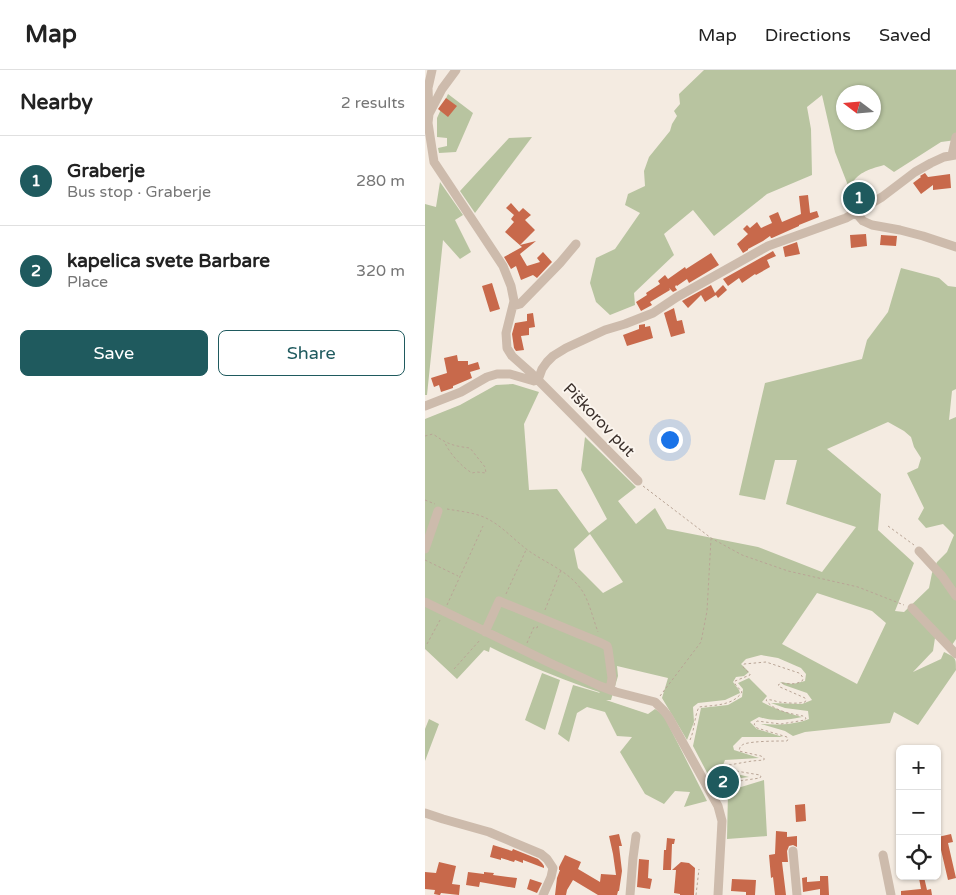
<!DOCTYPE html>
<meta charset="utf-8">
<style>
:root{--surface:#fff;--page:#f2f2f2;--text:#222;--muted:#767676;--line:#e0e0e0;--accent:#1f5a5e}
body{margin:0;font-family:"Varela Round",sans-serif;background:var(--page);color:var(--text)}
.controls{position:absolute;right:15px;bottom:15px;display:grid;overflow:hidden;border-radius:8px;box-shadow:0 1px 4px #0004}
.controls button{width:45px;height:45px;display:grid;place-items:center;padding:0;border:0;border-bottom:1px solid var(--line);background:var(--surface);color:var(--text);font:25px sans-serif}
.compass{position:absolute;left:411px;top:15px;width:45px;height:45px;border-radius:50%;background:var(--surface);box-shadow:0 1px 4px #0004;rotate:286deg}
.you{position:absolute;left:244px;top:369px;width:18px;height:18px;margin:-12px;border:4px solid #fff;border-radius:50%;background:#1a73e8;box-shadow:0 0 0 8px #1a73e833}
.badge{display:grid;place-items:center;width:32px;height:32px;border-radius:50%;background:var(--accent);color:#fff;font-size:16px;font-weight:700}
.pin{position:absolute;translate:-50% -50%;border:2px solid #fff;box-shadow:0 1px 5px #0006}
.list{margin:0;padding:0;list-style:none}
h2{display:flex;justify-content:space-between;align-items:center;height:65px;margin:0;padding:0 20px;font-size:21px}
h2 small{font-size:16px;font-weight:400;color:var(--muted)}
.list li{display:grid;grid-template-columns:32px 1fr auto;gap:15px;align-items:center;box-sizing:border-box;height:90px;padding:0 20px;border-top:1px solid var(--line)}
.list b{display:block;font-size:19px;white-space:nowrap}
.list p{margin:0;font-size:16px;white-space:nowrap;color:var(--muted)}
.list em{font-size:16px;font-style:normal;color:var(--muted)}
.actions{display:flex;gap:10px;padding:15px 20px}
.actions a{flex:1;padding:11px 0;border:1px solid var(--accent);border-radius:8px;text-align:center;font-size:18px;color:var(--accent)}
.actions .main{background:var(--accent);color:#fff}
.icon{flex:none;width:28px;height:28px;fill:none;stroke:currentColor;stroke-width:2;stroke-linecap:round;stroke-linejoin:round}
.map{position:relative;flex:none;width:531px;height:825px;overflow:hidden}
header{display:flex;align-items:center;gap:30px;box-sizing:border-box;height:70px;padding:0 25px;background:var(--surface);border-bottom:1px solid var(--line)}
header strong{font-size:24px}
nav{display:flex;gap:28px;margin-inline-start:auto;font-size:18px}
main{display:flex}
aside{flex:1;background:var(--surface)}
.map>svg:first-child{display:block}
.green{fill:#b8c4a0;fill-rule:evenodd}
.building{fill:#c8694b}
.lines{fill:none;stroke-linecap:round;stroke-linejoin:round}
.path{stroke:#b9a596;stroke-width:1;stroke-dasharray:2.5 2.5;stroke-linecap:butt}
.minor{stroke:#cdbbac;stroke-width:9}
.labels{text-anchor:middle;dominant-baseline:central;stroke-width:4;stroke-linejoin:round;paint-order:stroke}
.street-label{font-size:16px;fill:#3b302b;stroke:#fbf5ee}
</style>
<header>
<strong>Map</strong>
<nav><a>Map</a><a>Directions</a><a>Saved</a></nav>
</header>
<main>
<aside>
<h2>Nearby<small>2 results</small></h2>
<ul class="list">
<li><span class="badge">1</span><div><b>Graberje</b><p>Bus stop · Graberje</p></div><em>280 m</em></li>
<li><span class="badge">2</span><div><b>kapelica svete Barbare</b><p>Place</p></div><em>320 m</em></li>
</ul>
<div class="actions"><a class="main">Save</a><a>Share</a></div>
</aside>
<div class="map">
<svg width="531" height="825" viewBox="0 0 531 825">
<rect width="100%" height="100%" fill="#f4ebe1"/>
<path class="green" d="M279 0H531V70L516 72 469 102 459 95C442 100 433 102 424 118L410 82 397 25 382 37 386 59 387 105 342 124 289 166 268 140 239 164 249 185 209 223 210 235 185 245 171 232 165 213 171 188 190 179 215 143 200 135 203 124 220 116 219 101 224 87 245 61 247 54 252 46 249 41 255 34 254 24ZM418 22H448V52H418Z
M23 24 48 43 31 82 14 83 13 78 22 76V68L12 67V48Z
M107 67 50 143 35 121 84 68Z
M15 112 38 145 30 150 46 182 35 189 18 170 2 325H0V134L11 137Z
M476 198 514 208 523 216 531 217V319L527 321 524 350 531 347V569L527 575 510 568 508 581 488 602 516 589 519 582C531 588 531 587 531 600L493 655 469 642 465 653 380 662 368 666 360 661 336 654C352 655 369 655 384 649L383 641 360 638 346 633 377 634 387 630 382 623 359 615 355 612 368 614 380 611 381 604 376 598 353 588 336 585 321 589 316 594 324 602 319 606 311 607 308 612 314 620 315 623 300 630 273 633 268 637 269 652 262 670 237 628 243 608 192 596 193 606 186 630H181L223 644 230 639 238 644 282 731 259 737 265 722 250 721 239 734 220 724 195 682 207 667 192 666 180 642 162 637 152 643 144 672 133 664 148 615 175 623 174 622C136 609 101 595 65 577L64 582 59 580 32 609 0 579V349L35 335 71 315 88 314 114 322 99 354 104 420 132 419 164 463 182 449 156 400 160 367 211 417 193 431 211 454 230 438 242 459 333 477 397 502 431 457 361 434 372 390H350L340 430 314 425 340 313 437 289 442 270 463 242ZM463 352 479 361 486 367 489 377 496 388 493 398 482 403 499 438 493 449 501 458 518 454 529 465 522 482 512 492 507 503 504 518 479 542 470 541 489 493 453 460 456 424 402 379ZM165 464 198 512 178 523 153 498 149 479ZM392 523 447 541 461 553 432 614 357 574Z
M117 603 135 610 120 660 100 650Z
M324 608 342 626 337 632C350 639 362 643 377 647 361 650 350 652 334 647L325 652 332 659 358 667H317L308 676 309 680 334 688 300 690 296 700 324 707 287 712 268 676 276 638 303 635 317 627 318 619 313 613Z
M4 649 14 654 0 691V659Z
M339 710 342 766 302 769 303 721Z"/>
<path class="building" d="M21 28 32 36 23 47 13 39Z
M500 103 503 107 525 104 526 118 508 120V115L496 124 488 113 496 107 495 106Z
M383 125 385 143 392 141 394 147 374 155V156L347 168H346L345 166 338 171 323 179V180L318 183 312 174 323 164 318 159 322 155 325 158 332 152 336 158 347 153 344 146 353 142 357 152 376 144 374 126Z
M86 133 94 142 98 138 106 145 100 150 110 160 95 175 111 171 95 184 102 196 115 192 112 188 118 182 127 192 112 208 108 205 96 210 91 196 86 199 79 187 97 177 80 162 89 152 86 149 89 145 81 138Z
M441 164 442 176 426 178 425 165Z
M456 165 472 166 471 176 455 175Z
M372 172 375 184 360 187 358 177Z
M348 181 351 186 342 190 345 197 331 205 330 204 317 213 314 208 303 216 298 209Z
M286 183 294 195 264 213 262 209 252 216 251 215 250 217 252 220 248 222 244 218 245 220 225 232 227 235 216 241 211 232 222 225 221 223 235 214 233 211 240 205 243 209 260 197 261 199Z
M67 213 75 239 65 242 57 216Z
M286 215 290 223 298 215 302 220 293 228 291 225 280 232 276 225 263 238 257 231Z
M249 238 252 251 257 250 260 263 246 267 239 243Z
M108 243 110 257 104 258V265L96 266 99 280 91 281 89 278 87 264 90 253 102 251V244Z
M220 254V257L225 256 228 268 202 276 198 265 214 259V255Z
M32 285 33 291H43V295L53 292 55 299 45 302 47 308 28 316V318L16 322 14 315 9 317 6 308 22 303 19 288Z
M380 734 381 751 371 752 370 735Z
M351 761 362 762V767L372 766V777L368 775 364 776 362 781 363 792H357L361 825H350L348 807 346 808 344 785 350 784Z
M194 764 197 776H194L197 801 194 821H193L192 825H173L148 810 142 820 141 825H130L132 808 135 800H134V797L140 785 156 792 153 799 175 812 176 804 191 805 188 784 184 766Z
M526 764 528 772 523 773 531 808 523 810 513 767Z
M242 768 250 769 249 774H247L246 800H238L239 780H241Z
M68 775 87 781 88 779 113 789 117 793 119 796V798L98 790V793L90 790 89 792 76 788V790L65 787Z
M214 789 224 790 223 808 227 809 225 819 212 817Z
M14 792 31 796 27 814 35 815 34 825 16 823 15 825H14L9 824 10 820 0 819V802L11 803Z
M256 792 264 793 270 798 269 825H255V824L249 823 251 800H247Z
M43 802 59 804V802L69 803 68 805 92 808 90 818 55 812 54 817 41 815Z
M395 806H403L404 825H395V819L378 822 377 808 382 807V812L395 811Z
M499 807 502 820 506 819 507 825H476V821L496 819 494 808Z
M105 809 117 813 112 823 102 819Z
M307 809 331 810 330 825H321V822L306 821Z"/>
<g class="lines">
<path class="path" d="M0 366 8 364C22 374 28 376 45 378L60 397 61 403 52 402 47 403C37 397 25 384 20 373
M218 416 286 468 317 485 363 501 433 517 479 535
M0 430 10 434
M22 439C33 441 45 442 56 446 73 452 86 467 100 478 119 493 144 500 158 522 165 534 168 549 173 562
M463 456 489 475
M0 490 33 506
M81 524 101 480
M22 535 58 456
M120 540 136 500
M102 573 109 557 112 558 113 555
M2 574 15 550
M29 599 55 570
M235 626 276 572 282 541 286 469
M265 670C270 659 269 647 274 637 289 635 308 636 317 622L310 614V611L325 605V604L318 597 319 594 341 592 374 603 377 606 378 610C372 615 365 614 357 613L353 615 355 617 380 628 381 630 380 632C373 634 362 633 354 632 349 631 346 629 341 630 348 641 367 644 378 646L381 648 380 650 356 654 332 651 329 654 332 658 362 667 363 669 362 671C352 671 328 671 319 674 315 676 315 677 314 681L336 686 339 688V690L327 691 304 695 303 698 305 700 335 705 336 706 335 708 300 713 293 718
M271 825 274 799"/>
<path class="minor" d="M31 0 17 19 4 44 3 53 9 92 78 196 86 216 89 231 81 263 82 278 87 286 105 302 130 327 213 411
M4 44 3 18 7 0
M527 85 531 67
M431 143 438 151 447 155 475 160 498 166 531 177
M88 236 95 234 135 193 151 174
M113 310 117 299 122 292 128 286 141 278 180 260 200 254 228 243 252 227 343 176 421 148 457 127 490 102 506 93 519 87 531 85
M0 336 36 322 62 307 72 304H85L109 311 113 310
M0 479 13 441
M494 481 517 506 531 526
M0 532 125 593 175 616 191 622 230 632 239 641 243 646 293 736 297 751 293 825
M487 538 531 584
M60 562 74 531 176 573 182 576 183 579 187 608 185 620
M0 743 18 749 64 762 116 784 122 789 128 798 126 807 118 825
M368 781 372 825
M458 785 466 825
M205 825 208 788 211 766"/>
</g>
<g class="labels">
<g class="street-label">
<text transform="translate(174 350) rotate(46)">Piškorov put</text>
</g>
</g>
</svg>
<div class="controls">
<button>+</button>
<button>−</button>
<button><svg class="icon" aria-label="locate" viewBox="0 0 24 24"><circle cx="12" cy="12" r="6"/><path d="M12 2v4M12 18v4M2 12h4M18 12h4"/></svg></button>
</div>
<svg class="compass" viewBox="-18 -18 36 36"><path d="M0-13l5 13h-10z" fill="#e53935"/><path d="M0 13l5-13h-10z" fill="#767676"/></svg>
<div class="you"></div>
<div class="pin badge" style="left:434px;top:128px">1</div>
<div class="pin badge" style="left:298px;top:712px">2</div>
</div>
</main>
